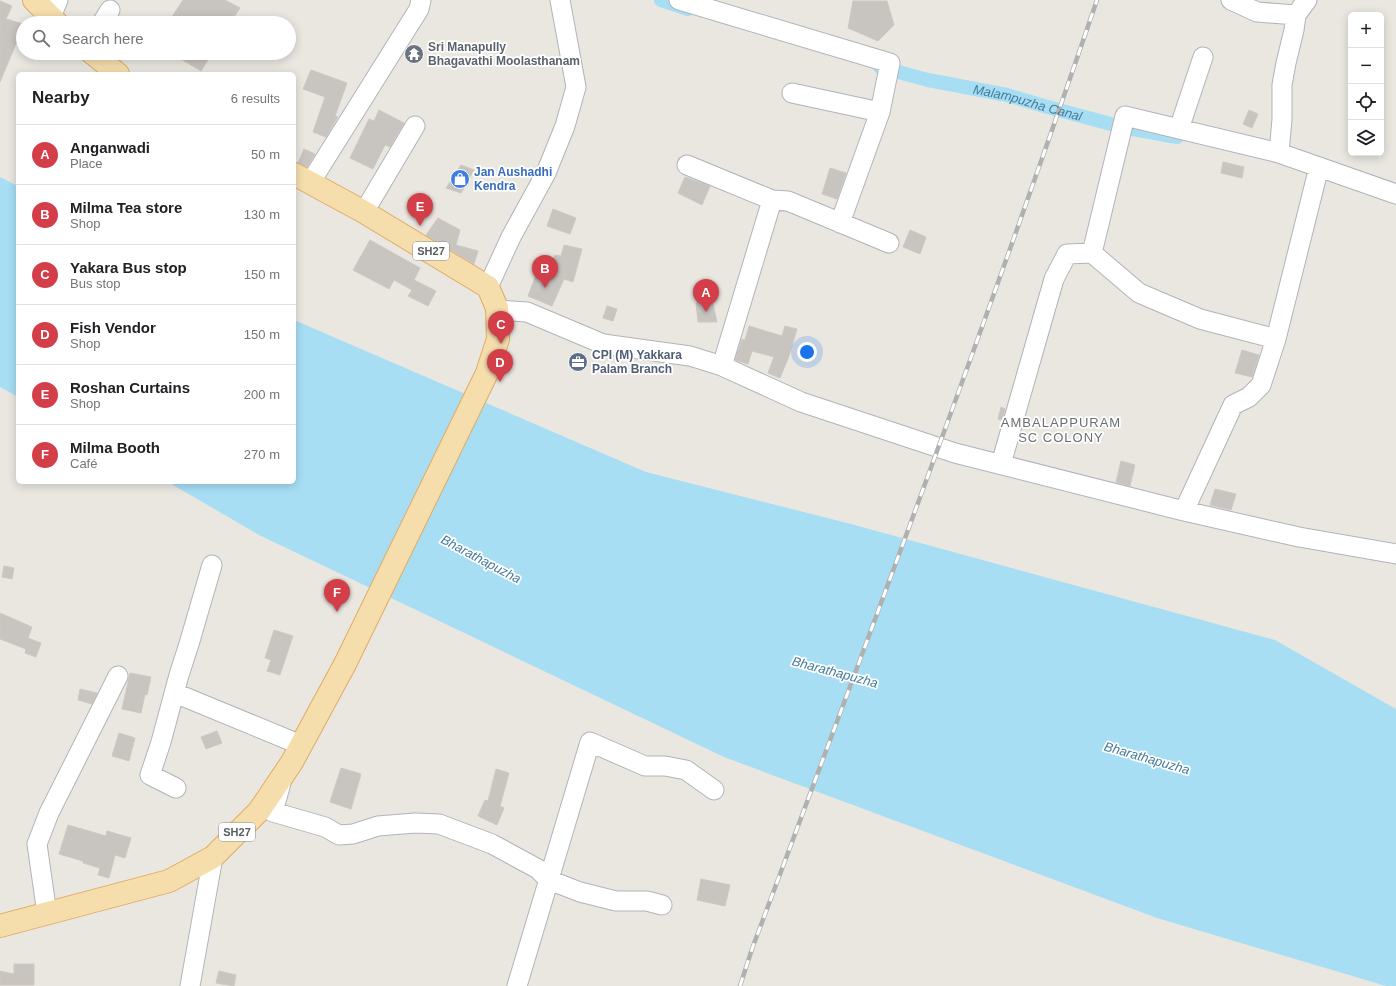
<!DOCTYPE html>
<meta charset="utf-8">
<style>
:root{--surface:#fff;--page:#f6f6f6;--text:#202124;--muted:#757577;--line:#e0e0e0;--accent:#d33e48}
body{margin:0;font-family:Helvetica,sans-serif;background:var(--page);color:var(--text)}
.controls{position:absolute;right:12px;top:12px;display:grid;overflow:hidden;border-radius:6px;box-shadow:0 2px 10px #0003}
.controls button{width:36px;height:36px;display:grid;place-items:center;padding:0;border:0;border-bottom:1px solid var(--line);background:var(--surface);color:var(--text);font:20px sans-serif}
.you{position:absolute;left:807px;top:352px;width:14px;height:14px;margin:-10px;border:3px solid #fff;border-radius:50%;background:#1a73e8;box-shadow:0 0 0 6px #1a73e833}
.badge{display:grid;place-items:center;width:26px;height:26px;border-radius:50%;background:var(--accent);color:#fff;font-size:13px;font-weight:700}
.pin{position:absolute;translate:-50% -33px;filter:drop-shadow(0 1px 2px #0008)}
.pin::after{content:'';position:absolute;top:21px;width:14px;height:12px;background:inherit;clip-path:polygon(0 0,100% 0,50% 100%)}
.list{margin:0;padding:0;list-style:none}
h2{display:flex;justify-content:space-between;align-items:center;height:52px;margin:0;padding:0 16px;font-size:17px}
h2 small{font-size:13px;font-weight:400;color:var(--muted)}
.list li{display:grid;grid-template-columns:26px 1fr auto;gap:12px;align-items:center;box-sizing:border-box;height:60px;padding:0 16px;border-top:1px solid var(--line)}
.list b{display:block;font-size:15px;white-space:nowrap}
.list p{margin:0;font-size:13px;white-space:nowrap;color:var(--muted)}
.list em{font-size:13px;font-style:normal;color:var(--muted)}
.icon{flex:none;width:22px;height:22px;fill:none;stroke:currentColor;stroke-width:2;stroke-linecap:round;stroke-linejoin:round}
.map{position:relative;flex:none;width:1396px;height:986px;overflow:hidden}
.search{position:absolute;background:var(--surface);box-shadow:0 2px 10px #0003;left:16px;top:16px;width:280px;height:44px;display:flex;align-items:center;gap:10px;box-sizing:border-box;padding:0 14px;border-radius:22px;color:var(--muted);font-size:15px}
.panel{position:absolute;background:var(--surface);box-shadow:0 2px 10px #0003;left:16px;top:72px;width:280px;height:412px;border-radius:6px}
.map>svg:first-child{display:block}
.water{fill:#a7def4}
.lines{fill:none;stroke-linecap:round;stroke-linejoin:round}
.canal{stroke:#a7def4;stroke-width:14}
.building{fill:#c8c4c0;stroke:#cec8c0}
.minor-casing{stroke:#b1b4b7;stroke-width:21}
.major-casing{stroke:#e0ab65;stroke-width:24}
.minor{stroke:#fff;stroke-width:19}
.major{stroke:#f5deac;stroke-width:22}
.rail-casing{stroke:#afb0b0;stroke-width:4.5}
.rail{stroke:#fff;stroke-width:3;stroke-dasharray:9;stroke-linecap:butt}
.labels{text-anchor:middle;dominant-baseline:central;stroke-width:3.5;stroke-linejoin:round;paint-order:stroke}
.shield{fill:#fff;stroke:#8b8e90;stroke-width:1}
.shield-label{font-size:11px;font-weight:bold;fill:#595d60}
.worship-label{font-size:12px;font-weight:bold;fill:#5b616d;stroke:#fff;text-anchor:start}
.shop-label{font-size:12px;font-weight:bold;fill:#366cbe;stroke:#fff;text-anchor:start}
.service-label{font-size:12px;font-weight:bold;fill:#4e5e75;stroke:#fff;text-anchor:start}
.water-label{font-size:13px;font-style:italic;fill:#457b9b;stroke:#fff}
.neighbourhood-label{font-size:13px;letter-spacing:1px;fill:#6b6f72;stroke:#fff}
</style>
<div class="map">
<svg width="1396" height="986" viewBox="0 0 1396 986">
<rect width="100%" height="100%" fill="#eae7e1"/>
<path class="water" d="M0 177 18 186V397L0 387Z
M294 320 646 472 851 524 1275 640 1396 709V986H1386L1157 918 724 757 259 535 168 482H294Z"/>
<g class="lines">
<g class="canal">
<path d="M661 0 688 9"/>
<path id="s1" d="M880 67 928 80 1007 95 1044 106 1122 127 1177 137"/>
</g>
</g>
<path class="building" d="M183 0H225L240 8 230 23H168Z
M0 1 12 6 6 19 23 24 18 39 0 82Z
M853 1H887L894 25 878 41 848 28Z
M171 53H212L201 71Z
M311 70 347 83 335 116 338 117 337 118 326 137 313 132 325 97 303 89Z
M379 110 404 123 390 147 385 145 373 169 350 158 369 119 374 121Z
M1249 110 1258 114 1252 128 1243 124Z
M304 149 315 154 307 167 298 163Z
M1223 162 1244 167 1242 178 1221 173Z
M461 165 474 170 461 193 446 188Z
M830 168 846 173 837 199 822 194Z
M685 177 710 186 702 205 678 193Z
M553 209 576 218 570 234 547 226Z
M438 218 460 230 456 245 478 251 474 264 426 235Z
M910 230 926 237 920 254 903 247Z
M370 240 420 268 414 280 436 291 428 306 408 296 412 290 394 280 389 289 353 270Z
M564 245 582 249 573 282 564 279 552 306 528 296 537 272 549 276 555 255 561 256Z
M712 300 717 322H698L696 303Z
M607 306 617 309 613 321 603 318Z
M749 326 782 336 785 326 797 329 789 356 780 378 768 373 774 357 752 351 748 364 735 360 742 339 745 340Z
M1242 350 1259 355 1252 377 1235 373Z
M1001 407 1005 409 1002 420 998 419Z
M1121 461 1135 465 1130 486 1116 482Z
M1215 489 1236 494 1231 510 1210 505Z
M4 566 14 568 12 579 2 577Z
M0 613 32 627 28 638 41 643 36 657 25 653 26 649 0 639Z
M274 630 293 636 280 675 267 671 271 660 265 658Z
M130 673 151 677 147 695 145 694 141 713 122 709Z
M80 689 97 693 92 704 78 700Z
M217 731 222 743 206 749 201 737Z
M119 733 135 738 129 761 112 756Z
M341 768 361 774 351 809 330 802Z
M496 769 509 773 500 806 504 808 497 825 478 816 485 800 488 801Z
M68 825 106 836 107 831 131 838 125 858 115 855 109 878 98 875 100 868 83 863V861L59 854Z
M701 879 730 885 725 906 697 900Z
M14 964H34V985H0V971L14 974Z
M219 971 236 975 234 986 216 983Z"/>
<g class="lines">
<defs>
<path id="minor" d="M679 0 890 63 880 112
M1231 0 1257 12 1296 15
M1307 0 1296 15 1294 30 1286 63 1282 85V119L1279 153 1396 194
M51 17 58 0
M102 23 110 10
M792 93 880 112 840 223
M1179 129 1203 57
M687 165 772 200 722 366
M310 183 419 9 421 0
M772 200 788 201 889 243
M364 212 415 126
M1092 253 1139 293 1200 319 1276 339 1261 385 1249 397 1233 405 1184 511
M488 287 511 237 546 173 565 126 576 87 560 0
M497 310 527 312 603 344 690 356 722 366 801 402 955 453 1184 511 1299 537 1396 554
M1276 339 1319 167
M1001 464 1054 279 1067 254 1092 253 1125 116 1279 153
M175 693 301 745
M281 783 273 812 325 827 339 835 353 834 378 826 415 823 439 824 492 844 538 869 549 880 580 892 616 901H647L662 905
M176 788 150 775 161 742 179 675 189 644 212 565
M47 914 37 844 49 813 118 676
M190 986 213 857
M517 986 590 742 645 766H665L686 770 714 790"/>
<path id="major" d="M34 0 57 23
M92 53 118 74
M0 926 169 881 213 857 259 811 292 762 345 664 487 373 498 339 497 308 488 287 364 212 294 174"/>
</defs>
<use href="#minor" class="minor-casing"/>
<use href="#major" class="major-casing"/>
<use href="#minor" class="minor"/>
<use href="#major" class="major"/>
<defs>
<path id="rail" d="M740 986 752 949C870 634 988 319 1097 0"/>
</defs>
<use href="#rail" class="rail-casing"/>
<use href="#rail" class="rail"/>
</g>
<defs>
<symbol id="temple-disc" viewBox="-11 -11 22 22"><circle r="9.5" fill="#6b7280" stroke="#fff"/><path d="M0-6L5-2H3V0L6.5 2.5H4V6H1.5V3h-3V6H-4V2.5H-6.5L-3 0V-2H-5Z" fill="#fff"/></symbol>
<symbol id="shop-disc" viewBox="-11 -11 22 22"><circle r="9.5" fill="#3f7fe0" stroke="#fff"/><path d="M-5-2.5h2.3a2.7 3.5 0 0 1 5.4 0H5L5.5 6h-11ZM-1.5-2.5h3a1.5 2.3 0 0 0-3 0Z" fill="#fff"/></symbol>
<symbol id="office-disc" viewBox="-11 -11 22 22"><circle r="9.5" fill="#5c6f8a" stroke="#fff"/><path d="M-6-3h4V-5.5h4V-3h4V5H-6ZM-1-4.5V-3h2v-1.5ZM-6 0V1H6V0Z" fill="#fff"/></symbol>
</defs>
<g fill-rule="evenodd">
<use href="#temple-disc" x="403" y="43" width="22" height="22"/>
<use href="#shop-disc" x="449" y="168" width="22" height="22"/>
<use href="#office-disc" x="567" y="351" width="22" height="22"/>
</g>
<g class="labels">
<g class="shield">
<rect x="413" y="242" width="36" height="18" rx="3"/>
<rect x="219" y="823" width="36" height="18" rx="3"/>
</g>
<g class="shield-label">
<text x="431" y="251">SH27</text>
<text x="237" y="832">SH27</text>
</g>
<g class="worship-label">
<text x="428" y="47">Sri Manapully<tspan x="428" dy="14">Bhagavathi Moolasthanam</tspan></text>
</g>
<g class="shop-label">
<text x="474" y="172">Jan Aushadhi<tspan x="474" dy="14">Kendra</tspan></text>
</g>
<g class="service-label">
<text x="592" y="355">CPI (M) Yakkara<tspan x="592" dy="14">Palam Branch</tspan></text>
</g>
<g class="water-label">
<text stroke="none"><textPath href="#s1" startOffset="152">Malampuzha Canal</textPath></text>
<text transform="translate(481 559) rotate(28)">Bharathapuzha</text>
<text transform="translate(835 672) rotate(15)">Bharathapuzha</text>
<text transform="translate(1147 758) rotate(16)">Bharathapuzha</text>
</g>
<g class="neighbourhood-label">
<text x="1061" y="422">AMBALAPPURAM<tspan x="1061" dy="15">SC COLONY</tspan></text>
</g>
</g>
</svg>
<div class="controls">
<button>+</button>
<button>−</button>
<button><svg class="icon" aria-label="locate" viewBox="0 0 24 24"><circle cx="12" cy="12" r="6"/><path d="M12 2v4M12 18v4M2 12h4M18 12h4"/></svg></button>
<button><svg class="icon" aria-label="layers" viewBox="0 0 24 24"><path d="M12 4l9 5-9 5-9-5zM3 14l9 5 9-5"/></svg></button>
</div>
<div class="you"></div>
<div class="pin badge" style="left:706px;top:312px">A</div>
<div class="pin badge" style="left:545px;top:288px">B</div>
<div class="pin badge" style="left:501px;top:344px">C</div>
<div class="pin badge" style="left:500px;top:382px">D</div>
<div class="pin badge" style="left:420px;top:226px">E</div>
<div class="pin badge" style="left:337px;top:612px">F</div>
<div class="search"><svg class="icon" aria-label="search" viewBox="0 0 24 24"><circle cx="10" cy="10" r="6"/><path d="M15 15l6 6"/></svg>Search here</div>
<section class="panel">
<h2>Nearby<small>6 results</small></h2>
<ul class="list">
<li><span class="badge">A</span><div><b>Anganwadi</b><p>Place</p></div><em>50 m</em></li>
<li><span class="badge">B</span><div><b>Milma Tea store</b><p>Shop</p></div><em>130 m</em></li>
<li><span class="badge">C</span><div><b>Yakara Bus stop</b><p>Bus stop</p></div><em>150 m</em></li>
<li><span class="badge">D</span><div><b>Fish Vendor</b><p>Shop</p></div><em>150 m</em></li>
<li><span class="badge">E</span><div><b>Roshan Curtains</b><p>Shop</p></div><em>200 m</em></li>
<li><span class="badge">F</span><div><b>Milma Booth</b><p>Café</p></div><em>270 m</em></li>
</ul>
</section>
</div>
